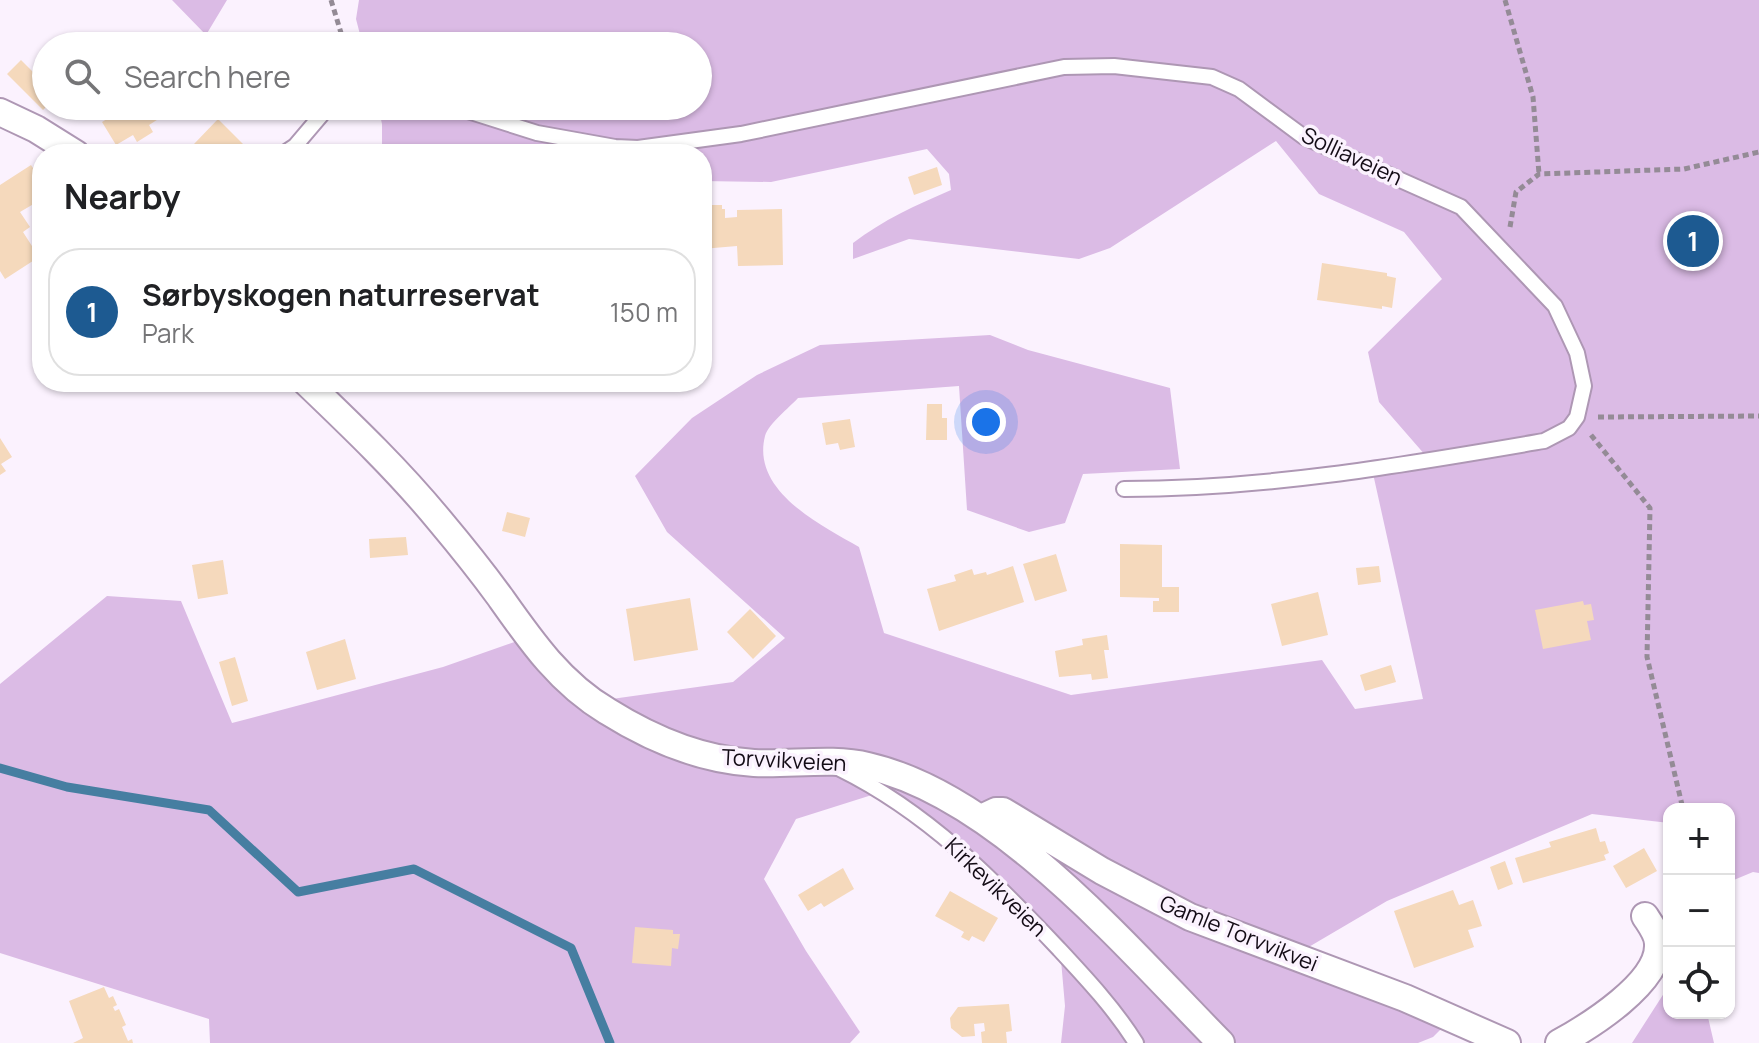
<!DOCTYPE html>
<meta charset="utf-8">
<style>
:root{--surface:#fff;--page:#f2f2f2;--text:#202124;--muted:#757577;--line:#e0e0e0;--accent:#1d5a91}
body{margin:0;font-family:Manrope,sans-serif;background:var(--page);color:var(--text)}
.controls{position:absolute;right:24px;bottom:24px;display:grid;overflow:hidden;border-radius:16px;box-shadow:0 2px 6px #0004}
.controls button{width:72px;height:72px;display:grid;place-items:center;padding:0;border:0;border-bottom:2px solid var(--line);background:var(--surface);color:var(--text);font:40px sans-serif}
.you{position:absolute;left:986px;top:422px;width:28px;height:28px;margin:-20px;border:6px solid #fff;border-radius:50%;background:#1a73e8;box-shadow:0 0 0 12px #1a73e833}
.badge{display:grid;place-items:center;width:52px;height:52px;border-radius:50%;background:var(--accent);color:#fff;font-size:26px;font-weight:700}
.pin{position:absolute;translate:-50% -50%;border:4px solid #fff;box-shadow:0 2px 8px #0006}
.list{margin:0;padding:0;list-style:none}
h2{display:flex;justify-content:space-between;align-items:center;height:104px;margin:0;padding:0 32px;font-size:34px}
h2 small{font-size:26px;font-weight:400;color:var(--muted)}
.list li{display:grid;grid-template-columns:52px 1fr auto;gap:24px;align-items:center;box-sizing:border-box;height:128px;margin:0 16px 16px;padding:0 16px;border:2px solid var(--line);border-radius:32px}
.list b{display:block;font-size:30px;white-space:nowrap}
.list p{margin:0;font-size:26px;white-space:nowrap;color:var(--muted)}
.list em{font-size:26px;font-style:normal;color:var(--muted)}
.icon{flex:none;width:44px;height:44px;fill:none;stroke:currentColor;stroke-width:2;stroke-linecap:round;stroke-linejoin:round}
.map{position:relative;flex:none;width:1759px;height:1043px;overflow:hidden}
.search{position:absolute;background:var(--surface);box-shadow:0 2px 6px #0004;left:32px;top:32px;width:680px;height:88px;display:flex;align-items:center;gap:20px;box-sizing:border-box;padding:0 28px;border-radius:44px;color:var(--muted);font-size:30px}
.panel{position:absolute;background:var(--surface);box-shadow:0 2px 6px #0004;left:32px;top:144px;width:680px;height:248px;border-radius:32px}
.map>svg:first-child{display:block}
.green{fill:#dbbbe5}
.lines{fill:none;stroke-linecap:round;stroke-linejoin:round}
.stream{stroke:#467ea1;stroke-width:9}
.building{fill:#f5d9bc}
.lane-casing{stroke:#ae97b4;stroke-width:18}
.street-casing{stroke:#ae97b4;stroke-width:30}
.path{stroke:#948b96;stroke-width:5;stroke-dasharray:6 4;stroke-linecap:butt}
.lane{stroke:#fff;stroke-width:14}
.street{stroke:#fff;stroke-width:26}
.labels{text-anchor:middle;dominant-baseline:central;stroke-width:7;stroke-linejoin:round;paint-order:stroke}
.street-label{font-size:22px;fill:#130b15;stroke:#fbf2fe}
</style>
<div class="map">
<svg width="1759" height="1043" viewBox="0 0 1759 1043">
<rect width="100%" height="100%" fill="#fbf2fe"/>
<path class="green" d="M172 0H227L206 35Z
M359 0H1759V873L1753 872 1729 882V809H1669V823L1592 814 1387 901 1307 948 1301 972 1442 1028 1433 1037 1418 1043H1061L1065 1006 1061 960 974 869 875 794 796 819 764 879 806 951 860 1032 850 1043H210L209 1019 0 953V684L107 596 181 601 232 723 443 667 523 639 576 704 733 682 785 638 667 532 635 476 692 418 757 375 820 345 990 335 1028 350 1170 388 1180 469 1083 474 1065 523 1029 532 967 510 959 386 798 398C789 408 769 423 765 436 751 491 821 525 859 547L884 633 1071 695 1322 660 1355 709 1423 699 1370 460 1426 456 1379 402 1368 352 1442 279 1404 232 1319 194 1276 141 1110 248 1079 259 909 239 853 259V243C883 220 916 205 951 190L949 174 927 149 771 182 702 181V154H382V124L378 106H698V46H363L356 19Z
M1668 987 1669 1013H1707L1714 1043H1632Z"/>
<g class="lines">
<path class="stream" d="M0 768 67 787 209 810 298 892 414 869 571 948 610 1043"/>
</g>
<path class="building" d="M21 60 46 85V107L43 110 7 74Z
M128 106H179L149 125 153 132 137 142 133 135 116 145 102 122Z
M218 119 244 145 234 154H204L194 144Z
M31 165 42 182V199L20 212 30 227 23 232 39 257 5 279 0 271V185Z
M937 167 942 185 914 195 908 177Z
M709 205H722V209H725V218L737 217V210L782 209 783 265 738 266 737 246 702 249V210H710Z
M1322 263 1387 273V276L1396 278 1392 308 1382 306V309L1317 300Z
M927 404H942V418H947V440H926Z
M850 419 855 447 840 450 838 443 826 445 822 423Z
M0 438 12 457 1 464 6 471 0 475Z
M507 512 530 518 525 537 502 531Z
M406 537 408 555 370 558 369 539Z
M1120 544 1162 545V587H1179V612H1153V601H1159V598L1120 597Z
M1056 554 1067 591 1035 601 1023 564Z
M223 560 228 594 198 599 192 565Z
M1013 566 1024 602 939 631 927 589 956 581 954 575 972 569 974 575 986 572 987 575Z
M1379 566 1381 582 1358 585 1356 568Z
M1318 592 1328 635 1282 646 1271 604Z
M690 598 698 650 634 661 626 609Z
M1583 601 1584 605 1591 604 1594 620 1587 621 1591 640 1543 649 1535 610Z
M750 609 776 636 753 659 727 632Z
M1107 635 1109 650H1104L1108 678 1092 680 1091 674 1059 677 1055 651 1083 645 1082 639Z
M345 639 356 679 317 690 306 652Z
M235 657 248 701 232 706 219 662Z
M1391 665 1396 682 1365 691 1360 675Z
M1596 828 1600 842 1605 841 1609 853 1604 855 1606 860 1523 883 1515 858 1551 847 1549 842Z
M1644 848 1657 871 1626 888 1613 866Z
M1505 861 1513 884 1498 890 1490 867Z
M843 868 854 889 824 907 821 903 808 911 798 895Z
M1453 890 1459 905 1473 900 1482 926 1468 930 1474 947 1414 968 1394 911Z
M950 891 998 918 984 942 972 936 969 941 961 937 964 932 935 916Z
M635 927 673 930V934H680L678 949 672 948 671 966 632 963Z
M104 987 109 998 113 996 117 1005 113 1007 115 1011 119 1009 126 1025 122 1027 128 1041 132 1039 133 1043H73L83 1038 69 1001Z
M1009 1004 1012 1031 1006 1032 1007 1043H982L981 1032 985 1031 984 1023 974 1024 975 1036 962 1037 951 1028 950 1018 958 1007Z"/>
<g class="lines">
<defs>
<path id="lane" d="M452 106 537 133 615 147 638 148 741 134 1064 67 1114 66 1212 77 1239 89 1304 137 1461 207 1555 306 1577 353 1584 386 1577 417 1569 428 1544 441C1404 465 1267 489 1124 489
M283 154 295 146 329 106
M840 769C927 812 992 878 1058 948 1085 977 1115 1009 1136 1043"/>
<path id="street" d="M0 112 36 129 76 154
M306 382C353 427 399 471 440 521 461 546 481 571 500 597 531 641 560 683 607 711 650 738 702 760 754 763 791 765 832 757 868 766 999 796 1128 949 1221 1043
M981 818 996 811H1003L1102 871 1190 917 1405 998 1507 1043
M1559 1043C1588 1027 1660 983 1658 944 1658 934 1650 924 1645 916"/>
</defs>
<use href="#lane" class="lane-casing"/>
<use href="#street" class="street-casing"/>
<path class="path" d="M331 0 345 46
M1505 0 1533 97 1539 174
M1510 227 1516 192 1539 174 1684 169 1759 152
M1598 417 1759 416
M1591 435 1650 508 1647 657 1683 809"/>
<use href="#lane" class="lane"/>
<use href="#street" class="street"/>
</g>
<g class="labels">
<g class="street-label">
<text transform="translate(1352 156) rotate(25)">Solliaveien</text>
<text transform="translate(784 760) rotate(3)">Torvvikveien</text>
<text transform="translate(996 887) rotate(44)">Kirkevikveien</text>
<text transform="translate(1239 933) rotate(22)">Gamle Torvvikvei</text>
</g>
</g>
</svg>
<div class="controls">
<button>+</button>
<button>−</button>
<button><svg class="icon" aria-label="locate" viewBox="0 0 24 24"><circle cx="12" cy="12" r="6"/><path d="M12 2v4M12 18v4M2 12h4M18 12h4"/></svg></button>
</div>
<div class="you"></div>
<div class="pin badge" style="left:1693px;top:241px">1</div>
<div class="search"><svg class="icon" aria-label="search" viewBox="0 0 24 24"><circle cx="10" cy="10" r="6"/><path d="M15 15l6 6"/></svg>Search here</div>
<section class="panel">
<h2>Nearby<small></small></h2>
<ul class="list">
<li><span class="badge">1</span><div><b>Sørbyskogen naturreservat</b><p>Park</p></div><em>150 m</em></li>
</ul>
</section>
</div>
